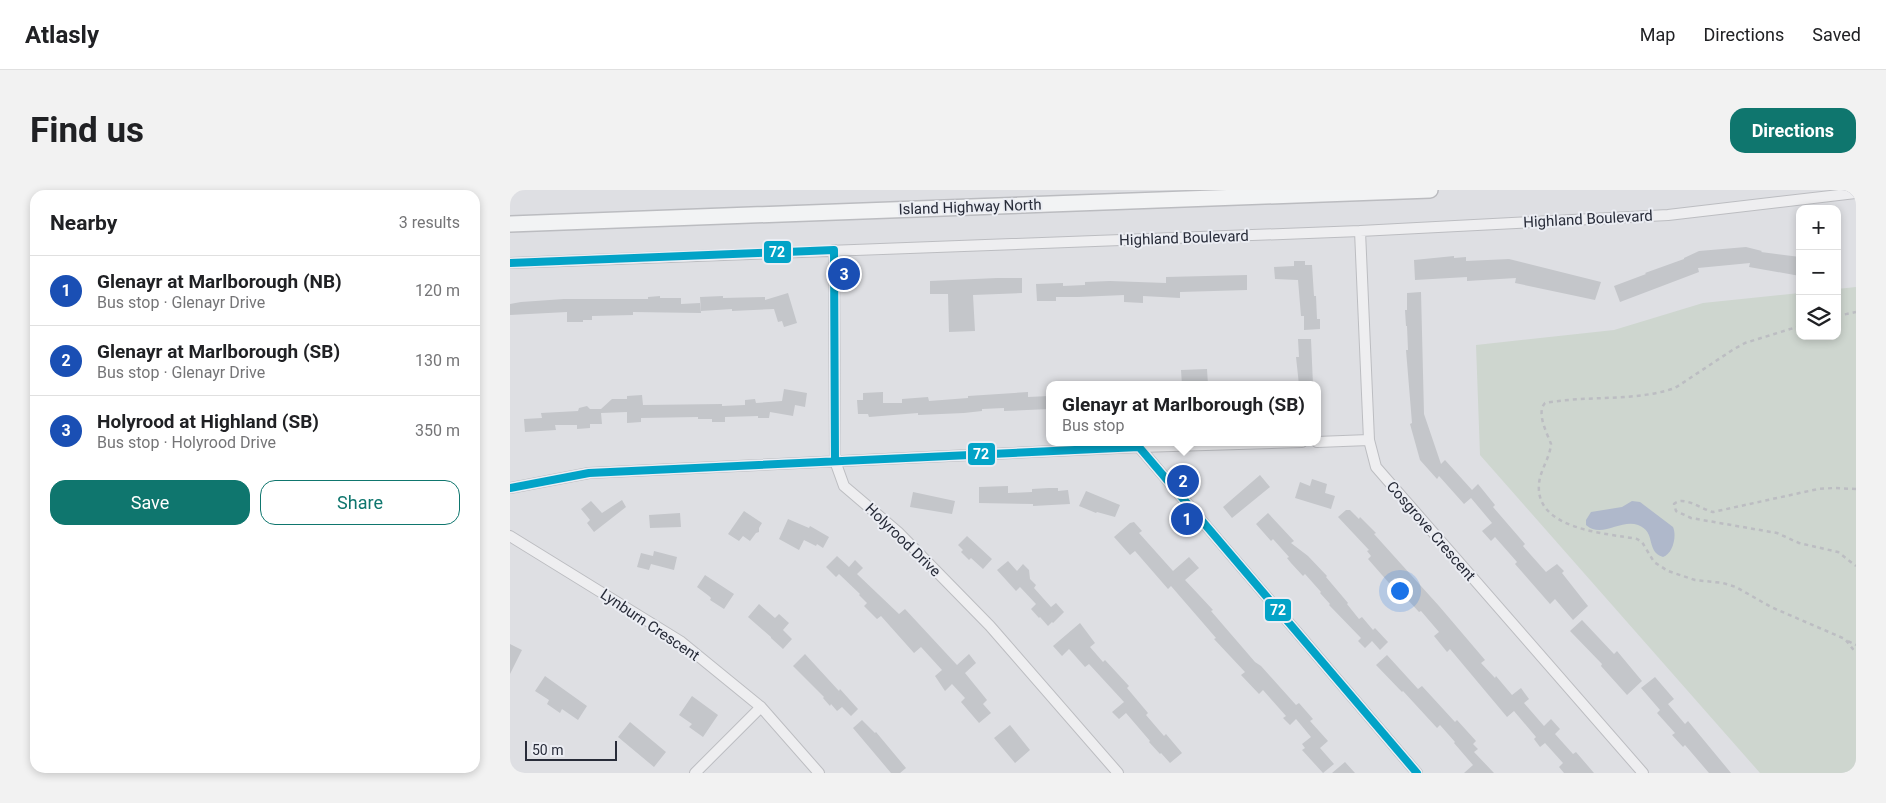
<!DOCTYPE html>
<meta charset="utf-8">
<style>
:root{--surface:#fff;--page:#f2f2f2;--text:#202124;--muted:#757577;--line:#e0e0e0;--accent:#0f766e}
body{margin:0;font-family:Roboto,sans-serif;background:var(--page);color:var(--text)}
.controls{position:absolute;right:15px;top:15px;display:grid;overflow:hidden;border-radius:10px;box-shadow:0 2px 8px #0003}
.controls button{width:45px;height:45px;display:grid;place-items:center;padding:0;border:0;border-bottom:1px solid var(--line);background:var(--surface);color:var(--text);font:25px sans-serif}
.scale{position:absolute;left:15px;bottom:12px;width:92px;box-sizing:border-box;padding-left:5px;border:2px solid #282c39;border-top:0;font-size:14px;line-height:18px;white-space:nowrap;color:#282c39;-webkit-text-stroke:4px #ebedf3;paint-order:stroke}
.you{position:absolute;left:889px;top:400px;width:18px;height:18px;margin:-12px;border:4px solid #fff;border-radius:50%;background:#1a73e8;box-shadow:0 0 0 8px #1a73e833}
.badge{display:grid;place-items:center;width:32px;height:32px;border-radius:50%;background:var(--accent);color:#fff;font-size:16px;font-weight:700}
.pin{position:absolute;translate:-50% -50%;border:2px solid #fff;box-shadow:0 1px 5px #0006}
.popup{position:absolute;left:536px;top:191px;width:275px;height:65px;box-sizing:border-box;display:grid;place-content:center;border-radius:10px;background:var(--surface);filter:drop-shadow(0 1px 4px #0005);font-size:16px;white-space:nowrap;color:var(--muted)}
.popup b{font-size:19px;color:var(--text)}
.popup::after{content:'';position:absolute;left:50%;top:100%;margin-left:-10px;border:10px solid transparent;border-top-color:var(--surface)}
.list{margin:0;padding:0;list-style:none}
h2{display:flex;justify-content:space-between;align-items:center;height:65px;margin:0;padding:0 20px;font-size:21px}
h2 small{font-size:16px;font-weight:400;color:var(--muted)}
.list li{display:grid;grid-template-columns:32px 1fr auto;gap:15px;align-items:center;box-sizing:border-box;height:70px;padding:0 20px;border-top:1px solid var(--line)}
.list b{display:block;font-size:19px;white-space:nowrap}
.list p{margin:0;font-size:16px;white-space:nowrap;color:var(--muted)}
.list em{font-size:16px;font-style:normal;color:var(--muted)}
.actions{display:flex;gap:10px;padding:15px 20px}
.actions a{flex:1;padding:11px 0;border:1px solid var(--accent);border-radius:15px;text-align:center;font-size:18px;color:var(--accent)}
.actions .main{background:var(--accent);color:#fff}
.icon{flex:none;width:28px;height:28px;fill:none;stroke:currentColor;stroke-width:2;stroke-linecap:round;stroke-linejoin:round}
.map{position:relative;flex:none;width:1346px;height:583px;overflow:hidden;border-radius:15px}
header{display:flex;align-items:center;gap:30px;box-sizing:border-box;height:70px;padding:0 25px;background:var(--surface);border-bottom:1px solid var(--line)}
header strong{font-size:24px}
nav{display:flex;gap:28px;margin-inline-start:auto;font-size:18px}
.intro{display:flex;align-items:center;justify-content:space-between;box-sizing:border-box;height:120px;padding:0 30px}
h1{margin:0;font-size:35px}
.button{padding:12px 22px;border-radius:15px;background:var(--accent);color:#fff;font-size:18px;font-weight:700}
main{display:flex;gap:30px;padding:0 30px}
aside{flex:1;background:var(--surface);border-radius:15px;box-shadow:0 2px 8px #0003}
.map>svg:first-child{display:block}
.green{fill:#ced6cf}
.water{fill:#afb8cb}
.building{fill:#c4c6ca}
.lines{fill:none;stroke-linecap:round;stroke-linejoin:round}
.minor-casing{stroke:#bcbdc1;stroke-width:12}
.primary-casing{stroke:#bbbcc0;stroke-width:18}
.path{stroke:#bcbdc2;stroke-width:2.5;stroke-dasharray:4 4;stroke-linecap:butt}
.minor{stroke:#eeeef0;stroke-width:10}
.primary{stroke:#f2f3f4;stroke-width:15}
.bus-1-casing{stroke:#ebedf3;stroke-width:11}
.bus-1{stroke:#02a3c7;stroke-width:8}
.labels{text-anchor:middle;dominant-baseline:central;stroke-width:4;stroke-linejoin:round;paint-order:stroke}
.street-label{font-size:15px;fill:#282c39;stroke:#ebedf3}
.line-badge{stroke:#ebedf3;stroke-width:2}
.badge-label{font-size:14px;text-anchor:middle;font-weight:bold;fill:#fff}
</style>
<header>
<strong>Atlasly</strong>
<nav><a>Map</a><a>Directions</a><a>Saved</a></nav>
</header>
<div class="intro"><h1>Find us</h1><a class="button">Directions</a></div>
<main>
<aside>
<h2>Nearby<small>3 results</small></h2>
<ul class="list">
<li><span class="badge" style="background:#1a4fb4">1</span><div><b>Glenayr at Marlborough (NB)</b><p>Bus stop · Glenayr Drive</p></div><em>120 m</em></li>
<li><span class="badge" style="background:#1a4fb4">2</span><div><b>Glenayr at Marlborough (SB)</b><p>Bus stop · Glenayr Drive</p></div><em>130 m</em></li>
<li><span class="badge" style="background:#1a4fb4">3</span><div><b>Holyrood at Highland (SB)</b><p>Bus stop · Holyrood Drive</p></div><em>350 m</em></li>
</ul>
<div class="actions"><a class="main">Save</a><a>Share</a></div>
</aside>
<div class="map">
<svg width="1346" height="583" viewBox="0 0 1346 583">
<rect width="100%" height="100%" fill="#dedfe3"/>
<path class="green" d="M1346 97V583H1250L970 265 966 155 1104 140 1193 113 1290 103V146H1327V99Z"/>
<path class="water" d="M1122 311 1130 312 1163 337C1167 346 1163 364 1153 367 1135 361 1147 342 1128 335 1110 329 1092 349 1076 335V330L1081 322 1112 317Z"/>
<path class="building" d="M1236 57 1252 61 1251 62 1290 67V86L1239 77 1240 73 1188 78 1189 82 1110 112 1104 96 1136 84 1135 83 1174 69V68L1189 61Z
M944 66V68L956 67V71L999 69 1091 92 1085 110 1005 93 1006 88 957 91V87L905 90 904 70Z
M784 71H795V75H802L804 106H806L807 129H810V139L794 140V126H791L788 90 765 89 764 77 784 76Z
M737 85V100L670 102V108L633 106V113L614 112V105L568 107H546V111H527L526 94 553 93V96L575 95V92L600 91 656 93V87Z
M487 88H512V103L463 105 465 141 439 142 438 104H420V91Z
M911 102 914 224 931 274 935 270 962 300 968 294 985 315 983 317 1015 354 1013 356 1036 382 1047 374 1054 381 1052 383 1078 416 1063 430 1045 409 1040 414 1005 374 1007 372 985 347 981 351 972 341 982 333 961 308 954 314 929 286 927 289 910 270 900 234 902 233 896 160H898L897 136H896L895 120H897V103Z
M278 103 287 133 274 137 272 131 268 132 264 119 222 121V119L191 121 190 107 213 106V108L255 107V110Z
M150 106V108H171V114L190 113 191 123 123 122V125L82 126V130H73V132H57V122L0 125V114L11 112 54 109H138V107Z
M788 149H801L803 195H789L786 167H789Z
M697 179 698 195H672L671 180Z
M274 199 297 203 295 217 285 215 283 226 260 222 259 228H248V226L215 227V232H202V229H188V227L131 228V232L117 233V222L91 223 92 234H80V238L67 239V235H45L46 240 15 242 14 229 32 228 31 223 68 221 69 218 77 216 80 219H91L102 209H117V206L132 205 133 215 212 214V216L235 215V210L245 209 246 213 272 211Z
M373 202V213H392V209L418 207 419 211 458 208V206L518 202V207L539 206V219L494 221V218L472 219V221L454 223 408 225V223L359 227 358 224H348L347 210H353V203Z
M750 285 760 297 722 328 713 317Z
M802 289 817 294 815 303 825 306 821 319 785 308 790 292 800 296Z
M498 296V303L522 302V299L539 298H548V301L558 300 560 314 523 316V314L469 313V297Z
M576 301 610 315 605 327 587 322 586 323 569 316Z
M403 302 445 311 442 324 400 317Z
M112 310 116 317 84 342 77 333 80 330 71 319 81 311 92 323Z
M836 320H840L849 329 850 327 866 343 864 344 929 416 975 470 971 473 985 488 986 486 1002 505 1011 498 1019 509 1014 513 1034 536 1041 529 1050 539 1045 544 1063 564 1066 562 1084 583H1054L1049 577 1053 573 1035 553 1030 557 1024 549 1026 547 1004 521 997 527 940 459 937 462 924 446 929 442 911 421 909 422 897 409 901 405 885 388 879 393 858 369 861 366 857 361 859 360 828 327Z
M234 321 252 333 249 338V342L246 343 240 351 233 346 229 351 218 344Z
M170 323 171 337 140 338 139 325Z
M758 323 784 351 781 353 798 366 817 386 816 387 838 413 837 414 849 429 852 427 863 440 865 438 878 452 870 460 862 451 855 458 848 451 851 448 819 415 820 414 810 403 811 402 795 384 793 386 781 373 777 368 779 367 763 349 761 351 746 334Z
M278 329 299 338 300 336 319 347 313 358 307 354 306 356 294 350 289 360 269 349Z
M624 332 632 341 629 343 663 381 679 367 689 378 675 390 703 420 701 421 745 472 751 476 786 515 789 513 803 529 800 531 818 551 810 558 824 574 813 583 792 560 795 558 792 554 801 547 786 529 780 535 773 528 776 526 753 500 749 504 731 485 735 482 704 449 706 448 661 396 658 399 625 361 620 365 604 347 620 333Z
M457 346 482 369 473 379 461 368 459 370 451 362 453 360 448 355Z
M144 361 167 367 164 380 141 374 139 380 127 377 131 363 143 366Z
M327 366 339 377 345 370 353 378 347 384 389 424 395 419 447 475 459 464 466 473 455 483 477 510 473 514 481 523 469 533 451 512 455 508 442 494 435 501 425 486 432 480 411 457 404 463 371 426 367 429 354 416 357 413 349 405 350 404 329 384 326 387 316 377Z
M498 371 507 381 513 374 519 380 520 389 526 395 524 398 541 417 546 413 554 422 543 433 542 432 538 436 530 427 529 428 521 419 526 414 510 397 506 401 487 380Z
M195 385 224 404 214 419 200 410 201 408 199 406 187 397Z
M249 414 265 428 269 424 279 433 273 440 282 449 273 459 261 448V447L238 427Z
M1072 430 1104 464 1107 461 1132 491 1117 505 1091 476 1092 474 1060 441Z
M570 433 585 453 580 457 593 472 595 470 619 496 617 498 638 523 636 525 654 546 656 544 672 563 660 573 651 563 650 564 639 552 640 551 616 523 609 529 602 522 614 512 579 474 575 477 559 459 552 466 543 456Z
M0 454 12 460 0 484Z
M295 464 329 501 330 499 348 519 341 526 332 517 327 521 321 514 320 516 313 508 314 507 283 476Z
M877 465 908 499 912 496 945 532 947 530 966 551 963 554 968 559 964 562 984 583H954L963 575 944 553 945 552 930 535 927 538 893 501 892 502 866 475Z
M35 486 77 516 68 530 52 519 50 523 37 514 39 510 25 501Z
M1145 487 1164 509 1158 514 1175 534 1178 531 1221 583H1199L1175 555 1173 557 1162 545 1165 543 1147 523 1150 520 1131 498Z
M182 506 208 525 193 547 179 537 182 534 169 525Z
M352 530 365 543 366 542 396 578 390 583H381L343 538Z
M120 532 156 562 144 577 108 547Z
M500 535 520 560 505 573 484 548Z
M835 572 845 583H822Z"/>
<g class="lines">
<defs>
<path id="minor" d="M850 41 859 250 866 277 1133 583
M324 60 325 271 334 296 388 342 480 436 608 583
M0 73 850 41 1158 25 1346 3
M807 252 859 250
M629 257 907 583
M0 298 79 283 629 257 792 252
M0 346 170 451 251 517 309 583
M185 583 251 517"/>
<path id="primary" d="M0 34 920 0"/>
</defs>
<use href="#minor" class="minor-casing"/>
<use href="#primary" class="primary-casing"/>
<path class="path" d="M1327 126 1346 122
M1290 136 1235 153 1224 159 1165 198C1124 212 1078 205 1035 213 1026 223 1037 243 1041 254 1040 268 1030 280 1029 294 1025 340 1096 343 1127 349L1132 352 1144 372 1158 381 1185 390 1213 393 1226 397 1261 417 1335 449 1346 463
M1346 299 1324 298 1308 299 1203 322C1191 319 1173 305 1164 314L1166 321 1181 328 1267 343 1289 353 1328 362 1346 376
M1338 451 1346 455"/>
<use href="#minor" class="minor"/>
<use href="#primary" class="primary"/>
<defs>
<path id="bus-1" d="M0 73 324 60 325 271
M629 257 907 583
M0 298 79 283 629 257"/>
</defs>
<use href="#bus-1" class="bus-1-casing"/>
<use href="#bus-1" class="bus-1"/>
</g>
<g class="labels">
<g class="street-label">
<text transform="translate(460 17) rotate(-2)">Island Highway North</text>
<text transform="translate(1078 29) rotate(-3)">Highland Boulevard</text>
<text transform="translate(674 48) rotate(-2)">Highland Boulevard</text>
<text transform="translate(921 341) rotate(49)">Cosgrove Crescent</text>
<text transform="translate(393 350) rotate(44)">Holyrood Drive</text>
<text transform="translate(140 435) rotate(34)">Lynburn Crescent</text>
</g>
</g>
<g class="line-badge">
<rect x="253" y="50" width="29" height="24" rx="5" fill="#02a3c7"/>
<rect x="457" y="252" width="29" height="24" rx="5" fill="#02a3c7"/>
<rect x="754" y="408" width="28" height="24" rx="5" fill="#02a3c7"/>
</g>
<g class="badge-label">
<text x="267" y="67">72</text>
<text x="471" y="269">72</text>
<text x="768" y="425">72</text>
</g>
</svg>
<div class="controls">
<button>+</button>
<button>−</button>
<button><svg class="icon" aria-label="layers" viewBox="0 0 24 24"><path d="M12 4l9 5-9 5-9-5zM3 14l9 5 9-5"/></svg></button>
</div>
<div class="scale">50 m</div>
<div class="you"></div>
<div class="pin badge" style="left:677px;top:329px;background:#1a4fb4">1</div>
<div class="pin badge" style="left:673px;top:291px;background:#1a4fb4">2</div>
<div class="popup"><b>Glenayr at Marlborough (SB)</b>Bus stop</div>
<div class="pin badge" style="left:334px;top:84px;background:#1a4fb4">3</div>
</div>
</main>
